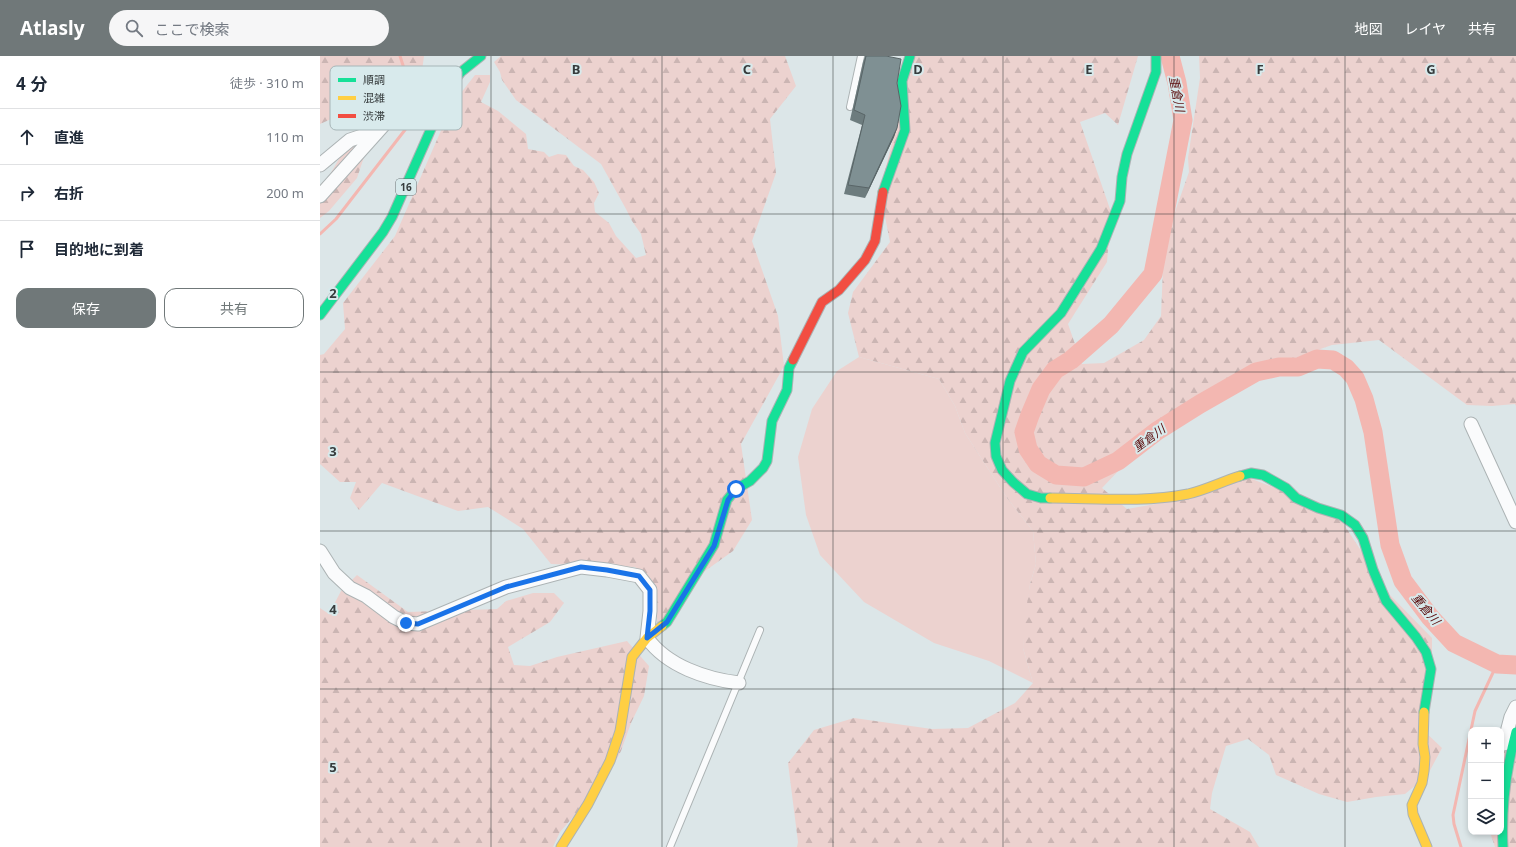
<!DOCTYPE html>
<html lang="ja">
<meta charset="utf-8">
<style>
:root{--surface:#fff;--page:#f6f6f7;--text:#1f2937;--muted:#747a83;--line:#e0e1e3;--accent:#707879}
body{margin:0;font-family:"Noto Sans","Noto Sans JP",sans-serif;background:var(--page);color:var(--text)}
.controls{position:absolute;right:12px;bottom:12px;display:grid;overflow:hidden;border-radius:8px;box-shadow:0 2px 6px #0003}
.controls button{width:36px;height:36px;display:grid;place-items:center;padding:0;border:0;border-bottom:1px solid var(--line);background:var(--surface);color:var(--text);font:20px sans-serif}
.stop{position:absolute;width:12px;height:12px;margin:-9px;border:3px solid #1a73e8;border-radius:50%;background:#fff}
.stop.end{background:#1a73e8;border-color:#fff;box-shadow:0 1px 4px #0008}
.list{margin:0;padding:0;list-style:none}
h2{display:flex;justify-content:space-between;align-items:center;height:52px;margin:0;padding:0 16px;font-size:17px}
h2 small{font-size:13px;font-weight:400;color:var(--muted)}
.list li{display:grid;grid-template-columns:26px 1fr auto;gap:12px;align-items:center;box-sizing:border-box;height:56px;padding:0 16px;border-top:1px solid var(--line)}
.list b{display:block;font-size:15px;white-space:nowrap}
.list em{font-size:13px;font-style:normal;color:var(--muted)}
.actions{display:flex;gap:8px;padding:12px 16px}
.actions a{flex:1;padding:9px 0;border:1px solid var(--accent);border-radius:12px;text-align:center;font-size:14px;color:var(--accent)}
.actions .main{background:var(--accent);color:#fff}
.icon{flex:none;width:22px;height:22px;fill:none;stroke:currentColor;stroke-width:2;stroke-linecap:round;stroke-linejoin:round}
.map{position:relative;flex:none;width:1196px;height:791px;overflow:hidden}
header{display:flex;align-items:center;gap:24px;box-sizing:border-box;height:56px;padding:0 20px;background:var(--accent);color:#fff}
header strong{font-size:19px}
nav{display:flex;gap:22px;margin-inline-start:auto;font-size:14px}
.search{width:280px;height:36px;background:var(--page);display:flex;align-items:center;gap:10px;box-sizing:border-box;padding:0 14px;border-radius:22px;color:var(--muted);font-size:15px}
main{display:flex}
aside{flex:1;background:var(--surface)}
.map>svg:first-child{display:block}
.grass{fill:#ecd2cf}
.forest{fill:url(#forest-firs)}
.lines{fill:none;stroke-linecap:round;stroke-linejoin:round}
.stream{stroke:#f3b7b1;stroke-width:3}
.river{stroke:#f3b7b1;stroke-width:19}
.lane-casing{stroke:#acb3b4;stroke-width:8}
.street-casing{stroke:#acb3b4;stroke-width:15}
.fast-casing{stroke:#acb3b4;stroke-width:11}
.slow-casing{stroke:#acb3b4;stroke-width:11}
.jam-casing{stroke:#acb3b4;stroke-width:11}
.lane{stroke:#fafbfc;stroke-width:6}
.street{stroke:#fafbfc;stroke-width:13}
.fast{stroke:#16e098;stroke-width:9}
.slow{stroke:#ffcf43;stroke-width:9}
.jam{stroke:#f24e42;stroke-width:9}
.wall{fill:#6d7c7e}
.shaded-wall{fill:#596567}
.building{fill:#7f9093;stroke:#596567}
.route{stroke:#1a73e8;stroke-width:5}
.grid{fill:none;stroke:#363c3d;stroke-width:1;stroke-opacity:0.55}
.labels{text-anchor:middle;dominant-baseline:central;stroke-width:4;stroke-linejoin:round;paint-order:stroke}
.shield{fill:#d8eaec;stroke:#677072;stroke-width:1}
.shield-label{font-size:10px;font-weight:bold;fill:#363c3d}
.water-label{font-size:12px;font-style:italic;fill:#5b0c0c;stroke:#d8eaec}
.key{fill:#d8eaec;stroke:#a7b6b8;stroke-width:1}
.key-label{font-size:11px;fill:#363c3d}
.grid-label{font-size:13px;text-anchor:middle;font-weight:bold;fill:#363c3d;stroke:#d8eaec;stroke-width:4;stroke-linejoin:round;paint-order:stroke}
</style>
<header>
<strong>Atlasly</strong>
<div class="search"><svg class="icon" aria-label="search" viewBox="0 0 24 24"><circle cx="10" cy="10" r="6"/><path d="M15 15l6 6"/></svg>ここで検索</div>
<nav><a>地図</a><a>レイヤ</a><a>共有</a></nav>
</header>
<main>
<aside>
<h2>4 分<small>徒歩 · 310 m</small></h2>
<ul class="list">
<li><svg class="icon" aria-label="ahead" viewBox="0 0 24 24"><path d="M12 20V5M6 11l6-6 6 6"/></svg><div><b>直進</b></div><em>110 m</em></li>
<li><svg class="icon" aria-label="right" viewBox="0 0 24 24"><path d="M7 20v-9h11M14 6l5 5-5 5"/></svg><div><b>右折</b></div><em>200 m</em></li>
<li><svg class="icon" aria-label="arrive" viewBox="0 0 24 24"><path d="M6 21V4h12l-3 4 3 4H6"/></svg><div><b>目的地に到着</b></div></li>
</ul>
<div class="actions"><a class="main">保存</a><a>共有</a></div>
</aside>
<div class="map">
<svg width="1196" height="791" viewBox="0 0 1196 791">
<defs>
<pattern id="forest-firs" width="22" height="20" patternUnits="userSpaceOnUse"><rect width="22" height="20" fill="#ecd2cf"/><path d="M5 1l3.5 6h-7zM16 11l3.5 6h-7z" fill="#cbb5b3"/></pattern>
</defs>
<rect width="100%" height="100%" fill="#dce6e8"/>
<path class="grass" d="M539 301 619 323 635 350 645 377 687 442 713 475 716 508 710 528 703 592 713 627 669 605 614 587 544 546 500 499 486 459 478 401 492 353 517 315Z"/>
<path class="forest" d="M0 0H104L101 22 67 37 45 22 35 27 36 52 0 68Z
M181 0H465L476 30 450 63 456 117 432 185 458 260 464 310 421 388 432 464 413 495 371 525 338 570 334 537 315 511 231 508 203 473 168 451 138 455 62 427 39 454 30 442 36 426H20L0 408V299L4 298 25 273 23 247 75 180 133 47 155 19H170V26L161 46 178 55 206 78 208 93 224 96 229 101 238 98 246 99 254 110 263 114 274 126 279 137 274 147 275 156 289 167 296 180 316 202 326 199 321 178 312 165 306 153 281 108 196 44 182 24 180 16 174 6Z
M596 0H818L798 69 785 57 760 66 791 156 787 206 748 268 762 308 784 307 824 284 841 260 844 187 869 116 868 102 880 22 879 0H1196V350L1195 348 1172 350 1147 349 1059 284 1012 289 934 316 900 331 875 349 835 386 805 408 782 432 807 453 864 443 916 417 968 437 1021 464 1070 539 1112 582V615L1100 671 1122 692 1107 720 1085 738 1056 741 1027 746 999 738 956 719 949 699 928 683 906 690 892 737 890 753 930 776 939 791H477L478 786 468 707 494 674 534 662 612 673 648 672 695 647 713 627 703 592 704 567 710 528 716 508 713 475 687 442 645 377 635 350 619 323 539 301 528 257 533 236 570 186 560 135 588 22Z
M62 47 37 122 9 155 0 162V129L9 120 30 84Z
M37 519 88 556 177 553 186 545 213 537H234L244 547 230 566 188 591 194 609 210 610 237 601 307 585 329 610 324 640 311 667 301 695 287 722 240 776 233 791H0V552L9 558 21 535Z
M1196 666V791H1175L1170 776H1181V686Z"/>
<g class="lines">
<path class="stream" d="M80 0 92 37
M0 178 16 163 88 70 93 55 92 45
M1141 791 1134 768 1133 759 1155 655 1177 608"/>
<path class="river" d="M850 0 857 27 863 64 833 218 791 269 751 304 735 314 721 333 710 359 704 376 708 393 718 408 736 419 764 421 798 405 837 375 880 348 936 316 959 311H978L997 303 1013 304 1026 312 1035 322 1044 343 1053 376 1070 489 1083 525 1110 561 1134 587 1177 608 1196 609"/>
<defs>
<path id="lane" d="M530 51 541 0
M350 791 440 574"/>
<path id="street" d="M0 109 30 84 57 75
M0 140 87 43 98 38 126 36
M1151 368 1196 466
M0 495 14 517 30 532 46 540 74 561 86 567 98 568 186 531 261 511 287 514 319 520 330 534V555L327 582C347 610 386 623 419 627
M1184 688 1191 661 1196 651"/>
<path id="fast" d="M563 136 585 74 582 25 590 0
M0 259 63 176 72 161 130 30 141 16 161 0
M920 420 931 417 943 419 966 432 976 442 998 452 1021 459 1035 469 1043 482 1053 514 1066 545 1096 581 1106 596 1111 613 1104 656
M730 442H721L707 438 693 426 682 414 676 400 675 387 690 325 703 296 741 257 781 193 800 145 802 121 807 98 836 16V0
M342 570 347 566 394 489 407 444 416 433 430 425 443 412 447 405 452 365 467 334 469 312 473 304
M1183 791C1181 752 1186 714 1196 676"/>
<path id="slow" d="M730 442C775 442 822 447 868 438 886 434 903 425 920 420
M1104 656 1103 688 1105 701 1104 715 1102 727 1092 749 1093 758 1107 791
M241 791 268 748 290 705 300 675 312 601 327 582 342 570"/>
<path id="jam" d="M473 304 502 246 519 234 545 204 555 185 563 136"/>
</defs>
<use href="#lane" class="lane-casing"/>
<use href="#street" class="street-casing"/>
<use href="#fast" class="fast-casing"/>
<use href="#slow" class="slow-casing"/>
<use href="#jam" class="jam-casing"/>
<use href="#lane" class="lane"/>
<use href="#street" class="street"/>
<use href="#fast" class="fast"/>
<use href="#slow" class="slow"/>
<use href="#jam" class="jam"/>
</g>
<path class="wall" d="M545 0H566L577 27V72L574 81 545 142 524 138 542 69 530 64 543 6Z"/>
<path class="shaded-wall" d="M577 72 574 81 545 142 549 132Z"/>
<path class="building" d="M546 0H566L581 3 577 27 581 50 577 72 549 132 528 129 545 59 534 54Z"/>
<g class="lines">
<path class="route" d="M86 567 98 568 186 531 261 511 287 514 319 520 330 534V555L327 582 347 566 394 490 408 444 416 433"/>
</g>
<path class="grid" d="M171 0V791M342 0V791M513 0V791M683 0V791M854 0V791M1025 0V791M0 158H1196M0 316H1196M0 475H1196M0 633H1196"/>
<g class="labels">
<rect class="shield" x="76" y="123" width="20" height="16" rx="3"/>
<g class="shield-label">
<text x="86" y="131">16</text>
</g>
<g class="water-label">
<text transform="translate(857 38) rotate(79)">重倉川</text>
<text transform="translate(829 382) rotate(-36)">重倉川</text>
<text transform="translate(1106 553) rotate(50)">重倉川</text>
</g>
</g>
<rect x="10" y="10" width="132" height="64" rx="6" class="key"/>
<rect x="18" y="22" width="18" height="4" fill="#16e098"/>
<rect x="18" y="40" width="18" height="4" fill="#ffcf43"/>
<rect x="18" y="58" width="18" height="4" fill="#f24e42"/>
<g class="key-label">
<text x="43" y="28">順調</text>
<text x="43" y="46">混雑</text>
<text x="43" y="64">渋滞</text>
</g>
<g class="grid-label">
<text x="256" y="18">B</text>
<text x="427" y="18">C</text>
<text x="598" y="18">D</text>
<text x="769" y="18">E</text>
<text x="940" y="18">F</text>
<text x="1111" y="18">G</text>
<text x="13" y="242">2</text>
<text x="13" y="400">3</text>
<text x="13" y="558">4</text>
<text x="13" y="716">5</text>
</g>
</svg>
<div class="controls">
<button>+</button>
<button>−</button>
<button><svg class="icon" aria-label="layers" viewBox="0 0 24 24"><path d="M12 4l9 5-9 5-9-5zM3 14l9 5 9-5"/></svg></button>
</div>
<div class="stop" style="left:416px;top:433px"></div>
<div class="stop end" style="left:86px;top:567px"></div>
</div>
</main>
